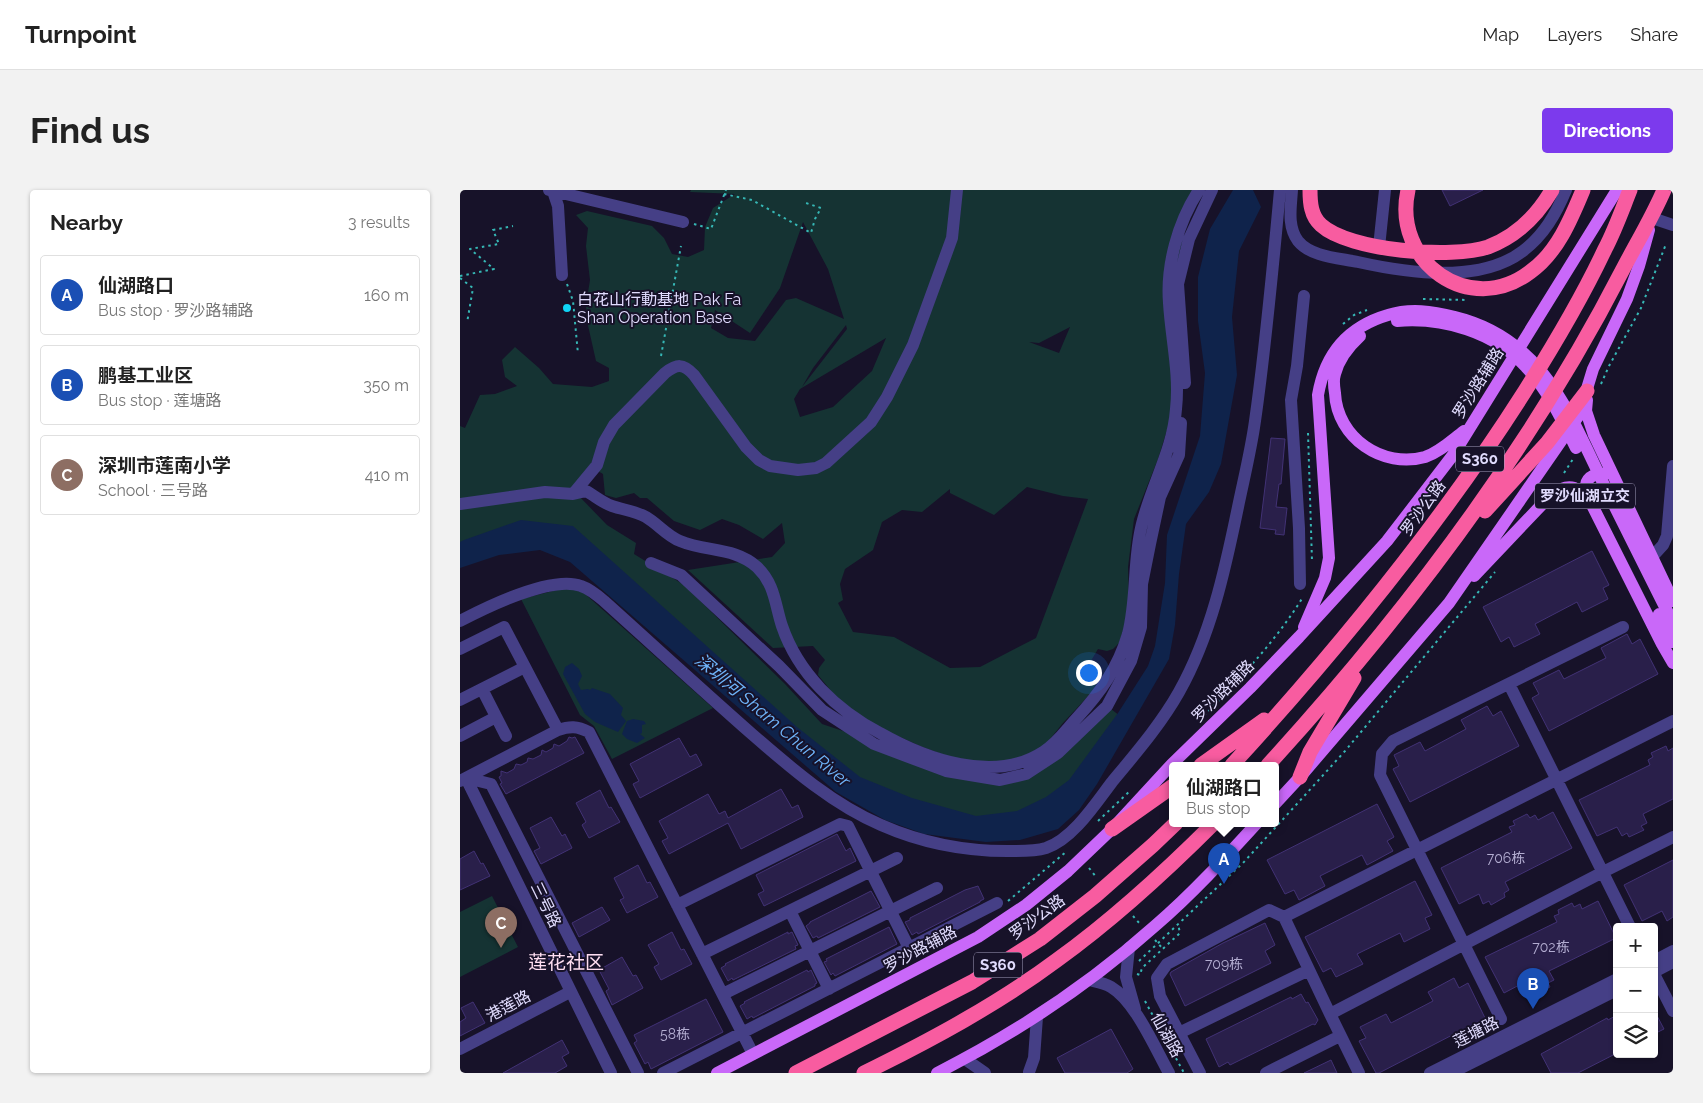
<!DOCTYPE html>
<meta charset="utf-8">
<style>
:root{--surface:#fff;--page:#f2f2f2;--text:#222;--muted:#767676;--line:#e0e0e0;--accent:#7c3aed}
body{margin:0;font-family:Raleway,"Noto Sans SC",sans-serif;background:var(--page);color:var(--text)}
.controls{position:absolute;right:15px;bottom:15px;display:grid;overflow:hidden;border-radius:5px;box-shadow:0 1px 4px #0004}
.controls button{width:45px;height:45px;display:grid;place-items:center;padding:0;border:0;border-bottom:1px solid var(--line);background:var(--surface);color:var(--text);font:25px sans-serif}
.you{position:absolute;left:628px;top:482px;width:18px;height:18px;margin:-12px;border:4px solid #fff;border-radius:50%;background:#1a73e8;box-shadow:0 0 0 8px #1a73e833}
.badge{display:grid;place-items:center;width:32px;height:32px;border-radius:50%;background:var(--accent);color:#fff;font-size:16px;font-weight:700}
.pin{position:absolute;translate:-50% -41px;filter:drop-shadow(0 1px 2px #0008)}
.pin::after{content:'';position:absolute;top:26px;width:18px;height:15px;background:inherit;clip-path:polygon(0 0,100% 0,50% 100%)}
.popup{position:absolute;left:709px;top:572px;width:110px;height:65px;box-sizing:border-box;display:grid;place-content:center;border-radius:5px;background:var(--surface);filter:drop-shadow(0 1px 4px #0005);font-size:16px;white-space:nowrap;color:var(--muted)}
.popup b{font-size:19px;color:var(--text)}
.popup::after{content:'';position:absolute;left:50%;top:100%;margin-left:-10px;border:10px solid transparent;border-top-color:var(--surface)}
.list{margin:0;padding:0;list-style:none}
h2{display:flex;justify-content:space-between;align-items:center;height:65px;margin:0;padding:0 20px;font-size:21px}
h2 small{font-size:16px;font-weight:400;color:var(--muted)}
.list li{display:grid;grid-template-columns:32px 1fr auto;gap:15px;align-items:center;box-sizing:border-box;height:80px;margin:0 10px 10px;padding:0 10px;border:1px solid var(--line);border-radius:5px}
.list b{display:block;font-size:19px;white-space:nowrap}
.list p{margin:0;font-size:16px;white-space:nowrap;color:var(--muted)}
.list em{font-size:16px;font-style:normal;color:var(--muted)}
.icon{flex:none;width:28px;height:28px;fill:none;stroke:currentColor;stroke-width:2;stroke-linecap:round;stroke-linejoin:round}
.map{position:relative;flex:none;width:1213px;height:883px;overflow:hidden;border-radius:5px}
header{display:flex;align-items:center;gap:30px;box-sizing:border-box;height:70px;padding:0 25px;background:var(--surface);border-bottom:1px solid var(--line)}
header strong{font-size:24px}
nav{display:flex;gap:28px;margin-inline-start:auto;font-size:18px}
.intro{display:flex;align-items:center;justify-content:space-between;box-sizing:border-box;height:120px;padding:0 30px}
h1{margin:0;font-size:35px}
.button{padding:12px 22px;border-radius:5px;background:var(--accent);color:#fff;font-size:18px;font-weight:700}
main{display:flex;gap:30px;padding:0 30px}
aside{flex:1;background:var(--surface);border-radius:5px;box-shadow:0 1px 4px #0004}
.map>svg:first-child{display:block}
.green{fill:#153333;fill-rule:evenodd}
.water{fill:#0f234b}
.building{fill:#291f4a;stroke:#423275}
.lines{fill:none;stroke-linecap:round;stroke-linejoin:round}
.path{stroke:#36b7b5;stroke-width:2;stroke-dasharray:2.5 4;stroke-linecap:butt}
.minor{stroke:#453f86;stroke-width:12}
.major{stroke:#c968f9;stroke-width:12}
.highway{stroke:#f85ca0;stroke-width:15}
.poi-dot{fill:#10d4f5;stroke:#171229;stroke-width:2}
.labels{text-anchor:middle;dominant-baseline:central;stroke-width:4;stroke-linejoin:round;paint-order:stroke}
.number-label{font-size:14px;fill:#b3add1}
.shield{fill:#171229;stroke:#a49fbe;stroke-width:1}
.shield-label{font-size:15px;font-weight:bold;fill:#e1dcfe}
.poi-label{font-size:16px;fill:#e1dcfe;stroke:#171229;text-anchor:start}
.street-label{font-size:16px;fill:#e1dcfe;stroke:#171229}
.water-label{font-size:18px;font-style:italic;fill:#6eb3f9;stroke:#171229}
.quarter-label{font-size:19px;fill:#fedef1;stroke:#171229}
</style>
<header>
<strong>Turnpoint</strong>
<nav><a>Map</a><a>Layers</a><a>Share</a></nav>
</header>
<div class="intro"><h1>Find us</h1><a class="button">Directions</a></div>
<main>
<aside>
<h2>Nearby<small>3 results</small></h2>
<ul class="list">
<li><span class="badge" style="background:#1a4fb4">A</span><div><b>仙湖路口</b><p>Bus stop · 罗沙路辅路</p></div><em>160 m</em></li>
<li><span class="badge" style="background:#1a4fb4">B</span><div><b>鹏基工业区</b><p>Bus stop · 莲塘路</p></div><em>350 m</em></li>
<li><span class="badge" style="background:#8d6e63">C</span><div><b>深圳市莲南小学</b><p>School · 三号路</p></div><em>410 m</em></li>
</ul>
</aside>
<div class="map">
<svg width="1213" height="883" viewBox="0 0 1213 883">
<rect width="100%" height="100%" fill="#171229"/>
<path class="green" d="M231 0H733L726 11 711 227 698 269 674 329 668 377 669 413 664 439 659 453 653 459 647 461 638 459 626 479 634 483 637 492 632 502 602 534 583 558 557 570 538 573 495 569 460 556 411 534 377 508 358 485 359 478 365 470 353 456 313 458 228 380 312 367 325 353 322 333 303 349 279 335 262 329 240 340 214 331 187 308H180L174 303 156 308 145 305 143 284 131 277 116 303 147 335 176 353 174 364 224 395 325 494 362 534 404 548 546 588 574 578 647 516 664 529 579 634 513 639 395 600 119 352 0 361V236L5 238 20 205 35 204 57 196 45 187 42 170 55 157 79 178 93 194 132 197 149 191V178L136 171 127 131 126 115 130 90 126 56 128 38 116 25 127 21 192 36 204 48 212 64 228 67 244 60 245 37 253 18 275 4 230 2ZM343 32 368 79 384 129 336 108 326 110 295 151 268 148 251 138 255 120 290 143 320 98ZM386 135 387 139 342 197 353 178ZM610 137 599 163 569 152 579 153ZM426 148 412 181 373 217 340 227 334 209 340 199ZM567 297 603 306 628 309 576 448 520 477 490 478 434 447 393 442 378 413 383 410 380 394 385 379 413 360 422 332 442 320 462 322 490 299V303L534 325Z
M109 397 124 403 253 518 152 569 134 536 120 525 61 409Z
M32 706 58 757 0 787V722Z"/>
<path class="water" d="M773 0H793L801 17 779 61 772 127 777 185 761 274 749 302 726 334 719 384 715 435 709 469 637 594 619 620 598 639 560 650 526 652 464 644 425 630 376 602 110 372 80 360 39 365 0 378V352L4 350 61 330 113 336 337 537 400 587 452 608 516 626 557 621 586 607 609 590 658 523 688 476 695 456 705 393 707 345 740 246 745 183 738 131V87L750 39Z
M112 473 119 479 122 486 118 494 121 500 128 499 130 500 132 498 150 504 163 518 161 525 166 531 158 542 135 532 125 524 103 484 105 477Z
M173 529 184 531 186 534 182 535V543L180 544 185 548 177 553 167 549 162 544 167 531Z"/>
<path class="building" d="M982 0H1023L990 16Z
M811 248 825 249 821 294H819L816 317 827 318 824 345 815 344 816 340 800 338Z
M1132 361 1149 395 1143 398 1148 409 1122 422 1117 412 1075 434 1080 444 1054 457 1049 447 1041 452 1023 417Z
M1167 444 1172 454 1180 449 1198 484 1089 541 1072 508 1079 504 1073 493 1099 480 1104 489 1146 468 1141 458Z
M1027 516 1033 526 1041 521 1059 556 950 612 933 579 939 576 934 565 960 552 965 561 1006 539 1001 530Z
M109 547 112 548 115 547 124 563 46 604 40 594 42 593 39 587 41 586V581L47 583 54 579 56 574 61 575 67 572 68 568 73 569 81 565 82 560 86 562 93 558 94 554 99 556 107 551Z
M219 548 230 567 236 564 242 575 180 608 173 594 179 591 170 574Z
M1206 556 1208 561 1213 558V609L1183 624 1187 633 1181 636 1184 640 1169 647 1167 643 1162 646 1157 637 1137 646 1119 610 1190 575 1188 570 1193 567 1191 563Z
M321 599 332 618 338 615 343 627 281 659 268 633 209 664 202 651 208 648 199 631 248 604 259 624 265 621 268 628Z
M140 600 149 618 151 617 160 632 129 648 122 635 126 632 116 613Z
M917 614 934 647 927 651 933 661 907 675 902 665 860 686 865 696 839 710 834 700 825 704 807 670Z
M1093 622 1112 658 1045 692 1049 700 1044 703 1045 707 1031 715 1029 711 1023 714 1019 704 999 714 981 678 1052 642 1049 637 1055 635 1053 631 1067 624 1070 628 1075 625 1078 630Z
M91 627 102 646 105 644 112 658 81 674 74 661 80 658 70 638Z
M377 644 386 661 390 658 396 671 304 716 298 704 304 701 296 685Z
M14 661 21 674 23 673 30 686 0 700V669Z
M1213 670V727L1207 731 1202 721 1182 731 1164 695Z
M178 675 187 693 190 692 198 707 167 723 160 710 164 708 154 688Z
M955 691 972 725 965 728 970 739 944 752 940 743 897 764 903 774 876 787 871 778 863 782 845 747Z
M518 696 524 709 520 711V712L458 744 457 742 452 745 445 732 450 730V728L505 700Z
M411 701 420 717 358 748 357 746 353 748 346 736 350 733V732Z
M1138 711 1156 748 1089 781 1094 790 1088 793 1090 797 1076 804 1074 800 1068 803 1063 793 1044 803 1025 767 1097 732 1094 726 1099 724 1098 720 1112 713 1114 717 1120 714 1122 719Z
M142 717 150 730 119 747 112 733Z
M805 733 815 755 805 761 811 773 725 816 710 784 711 782 763 753Z
M429 737 437 754 375 786 373 783 371 785 364 772 367 771 366 769Z
M212 742 221 760 224 759 232 774 201 790 194 777 199 774 188 755Z
M328 742V744L332 742 338 755 335 756 336 759 273 790 272 788 268 791 261 778 266 775 265 774Z
M162 767 173 786 176 785 183 798 152 815 146 801 149 799 139 780Z
M347 780 348 782 351 780 357 793 355 794V796L293 828 292 826 287 829 280 816 285 813 284 812Z
M994 788 999 798 1008 793 1025 828 919 883H916L899 851 906 848 900 837 926 824 931 833 973 811 968 802Z
M841 804 846 813 848 812 858 830 855 835 853 834 770 875 768 872 759 877 746 849 831 807 832 809Z
M246 809 263 842 191 879 188 872 185 874 174 853 177 851 174 845Z
M13 812 25 833 0 846V832L6 828 1 818Z
M1194 820 1204 839 1194 844Z
M1157 825V863L1118 883H1091L1081 864 1147 828 1148 830Z
M651 839 673 879 667 883H605L597 868Z
M102 850 109 863 102 867 107 876 95 883H43Z
M871 870 877 883H844Z"/>
<g class="lines">
<path class="path" d="M264 4 292 10 351 43 355 29 361 18 346 13V10
M234 34 251 39 266 0
M0 86 34 79 10 59 39 54 33 40 53 36
M0 88 13 98 7 133
M107 94 113 111 118 164
M963 109 1008 110
M883 134 894 125 907 120
M201 166 221 56
M1141 194 1149 176 1181 118 1206 54
M848 243 852 371
M1104 283 1113 269
M744 526C780 488 816 451 843 407
M638 631 671 600
M629 678 637 688
M548 711 607 661
M673 726 680 734
M695 750 703 759
M679 771 783 673 846 604 885 561 1035 382
M677 784 680 785 682 778 720 743 718 734
M685 811 724 883"/>
<path class="minor" d="M89 0 223 32
M832 0C831 17 827 36 838 51 851 67 879 68 898 72 947 83 1020 94 1063 61 1084 45 1096 24 1106 0
M93 1 98 16 102 85
M1192 28 1213 35
M919 57 925 0
M725 193 718 94 729 49 752 0
M113 304 137 275 144 252 154 235 205 183C217 174 223 173 234 185L286 257 299 270 310 276 338 280 356 278 366 273 411 232 427 207 453 155 492 48 497 0
M0 314 85 302 113 304 126 301C135 306 143 313 152 316 164 320 175 321 186 327 198 334 207 346 220 351 246 362 275 357 297 377 315 394 315 415 322 436 338 483 376 520 420 543 466 569 534 594 583 562 596 554 606 540 616 529 640 503 658 478 668 444 677 409 673 373 681 338 690 297 713 261 716 219 720 184 711 148 709 113 706 75 718 32 739 0
M1192 367 1203 355 1207 346 1213 276
M191 373 221 385 319 476 362 520 414 554 486 581 540 590 566 584 598 563 647 516 671 471 681 437 682 394 690 354 700 307 719 265 721 233
M840 394 839 338 831 210 837 176 844 106
M0 431C27 417 92 385 121 396 130 399 137 405 144 411 194 456 243 501 293 545 332 579 374 615 421 635 464 654 509 662 555 661 566 661 576 661 586 658 613 649 636 613 652 592 676 563 701 534 719 502 751 445 765 380 778 317 784 288 791 260 795 231 806 154 813 77 820 0
M0 459 44 437 98 540
M1049 494 1170 737
M22 499 46 546
M0 510 65 477
M0 546 36 527
M6 588 31 594 178 883
M6 588 151 883
M0 591 98 540C110 536 117 536 129 542L293 864
M217 715 380 634 388 636 449 758
M330 721 369 799
M824 727 1213 531
M669 758 666 787 675 819
M242 764 437 668
M1194 771 1213 761
M1194 782 1213 772
M1194 784 1213 821
M629 790C637 792 644 793 651 797 675 811 695 858 709 883
M263 804 477 698
M870 824 1143 682 1213 647
M1041 829 920 585 922 564 933 551 1163 437
M719 843 849 780
M0 859 110 802
M505 869 525 883
M569 882 574 868 577 827
M203 883 537 713
M740 883 700 806 697 788 707 774 809 720 824 727 870 824 899 883
M806 883 880 846
M970 883 1157 789
M991 883 1157 800"/>
<path class="major" d="M937 131C983 127 1034 142 1066 177 1088 200 1102 230 1116 258
M900 146C888 157 879 168 875 184 873 190 874 197 875 203 877 248 923 279 965 267 980 262 992 250 1004 241
M1127 210 1126 221 1134 245 1213 411
M1131 311C1129 306 1125 299 1126 295 1127 286 1139 282 1145 284
M1014 386 1091 305C1111 290 1119 298 1132 315L1202 454 1213 473
M1199 424 1213 452
M844 437 865 388 869 368 858 205C865 164 887 137 928 125 950 118 972 121 995 127 1085 149 1110 226 1147 301 1169 345 1191 389 1213 433
M815 614 840 587 989 413 1119 225 1133 179 1167 109 1179 76 1189 40
M257 883 518 747 566 715 608 681 652 639 712 574 790 498 839 447 927 351 993 265 1157 0
M477 883C556 843 630 794 696 735 732 704 765 668 797 633"/>
<path class="highway" d="M850 0C850 13 851 26 861 35 889 61 993 69 1028 57 1057 46 1077 26 1092 0
M948 0C932 72 1010 128 1070 82 1097 63 1111 29 1123 0
M1025 321 1087 253 1127 201
M741 575 804 530
M772 575C879 458 980 335 1065 201 1094 155 1122 108 1145 59 1155 40 1162 20 1170 0
M808 575C945 425 1069 262 1162 81 1176 54 1192 28 1204 0
M840 587 850 562 894 488
M652 639 713 596
M336 883 512 792 580 749 635 706 693 655 716 633
M404 883C471 850 538 814 597 770 654 729 705 682 754 633"/>
</g>
<circle class="poi-dot" cx="107" cy="118" r="5"/>
<g class="labels">
<g class="number-label">
<text x="1046" y="668">706栋</text>
<text x="1091" y="757">702栋</text>
<text x="764" y="774">709栋</text>
<text x="215" y="844">58栋</text>
</g>
<g class="shield">
<rect x="996" y="256.5" width="48" height="25" rx="4"/>
<rect x="1075" y="293.5" width="100" height="25" rx="4"/>
<rect x="514" y="762.5" width="48" height="25" rx="4"/>
</g>
<g class="shield-label">
<text x="1020" y="269">S360</text>
<text x="1125" y="306">罗沙仙湖立交</text>
<text x="538" y="775">S360</text>
</g>
<g class="poi-label">
<text x="117" y="109">白花山行動基地 Pak Fa<tspan x="117" dy="18">Shan Operation Base</tspan></text>
</g>
<g class="street-label">
<text transform="translate(1018 193) rotate(-58)">罗沙路辅路</text>
<text transform="translate(963 318) rotate(-54)">罗沙公路</text>
<text transform="translate(763 501) rotate(-45)">罗沙路辅路</text>
<text transform="translate(86 715) rotate(64)">三号路</text>
<text transform="translate(577 727) rotate(-36)">罗沙公路</text>
<text transform="translate(460 759) rotate(-28)">罗沙路辅路</text>
<text transform="translate(48 816) rotate(-28)">港莲路</text>
<text transform="translate(1016 842) rotate(-27)">莲塘路</text>
<text transform="translate(707 845) rotate(61)">仙湖路</text>
</g>
<g class="water-label">
<text transform="translate(313 530) rotate(40)">深圳河 Sham Chun River</text>
</g>
<g class="quarter-label">
<text x="106" y="772">莲花社区</text>
</g>
</g>
</svg>
<div class="controls">
<button>+</button>
<button>−</button>
<button><svg class="icon" aria-label="layers" viewBox="0 0 24 24"><path d="M12 4l9 5-9 5-9-5zM3 14l9 5 9-5"/></svg></button>
</div>
<div class="you"></div>
<div class="pin badge" style="left:764px;top:694px;background:#1a4fb4">A</div>
<div class="popup"><b>仙湖路口</b>Bus stop</div>
<div class="pin badge" style="left:1073px;top:819px;background:#1a4fb4">B</div>
<div class="pin badge" style="left:41px;top:758px;background:#8d6e63">C</div>
</div>
</main>
